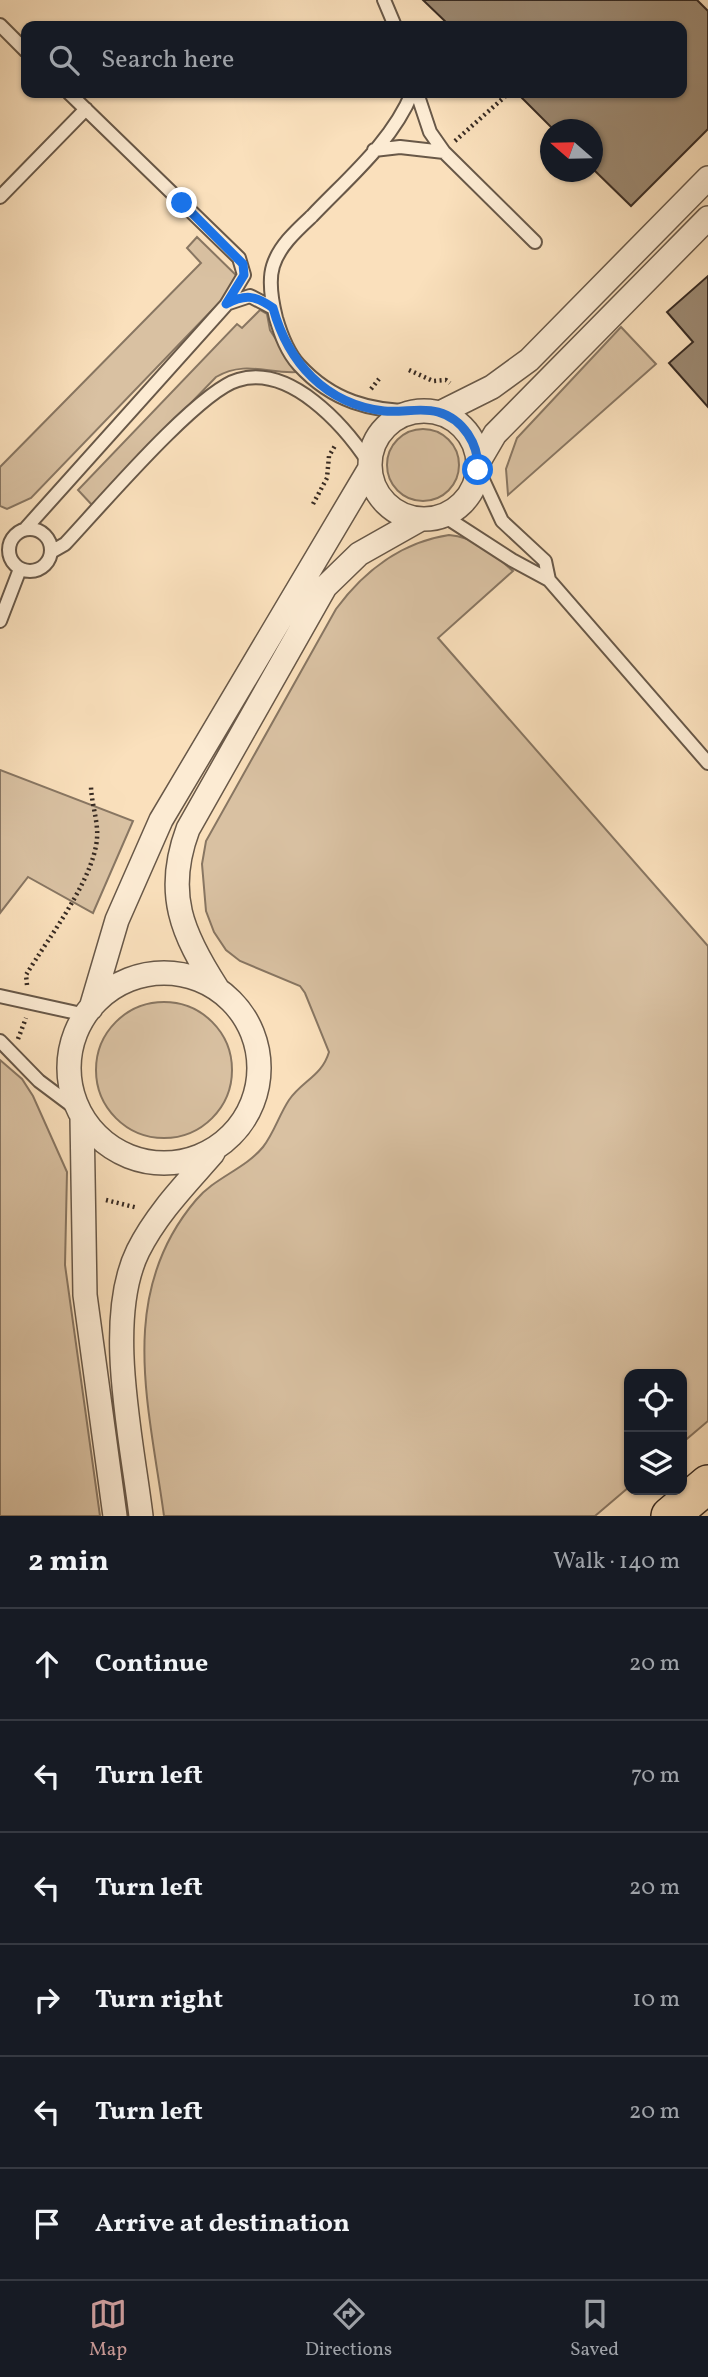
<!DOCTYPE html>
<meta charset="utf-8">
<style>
:root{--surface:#171b24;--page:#242831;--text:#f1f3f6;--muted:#9ea1a6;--line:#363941;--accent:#c59692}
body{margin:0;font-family:Vollkorn,serif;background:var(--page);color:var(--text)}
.controls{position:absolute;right:21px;bottom:21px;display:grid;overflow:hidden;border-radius:14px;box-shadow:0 2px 5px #0004}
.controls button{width:63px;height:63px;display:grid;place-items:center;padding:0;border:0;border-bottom:2px solid var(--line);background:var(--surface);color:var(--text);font:35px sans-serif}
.compass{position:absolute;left:540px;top:119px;width:63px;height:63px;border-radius:50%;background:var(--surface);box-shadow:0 2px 5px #0004;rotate:290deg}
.stop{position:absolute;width:21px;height:21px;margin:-16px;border:5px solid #1a73e8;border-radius:50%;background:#fff}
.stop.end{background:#1a73e8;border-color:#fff;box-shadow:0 2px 7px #0008}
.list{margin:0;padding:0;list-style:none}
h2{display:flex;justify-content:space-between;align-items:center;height:91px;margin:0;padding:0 28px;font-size:30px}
h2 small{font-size:23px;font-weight:400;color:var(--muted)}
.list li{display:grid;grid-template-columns:46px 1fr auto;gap:21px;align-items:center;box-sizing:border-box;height:112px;padding:0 28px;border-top:2px solid var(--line)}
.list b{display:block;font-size:26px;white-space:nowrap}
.list em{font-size:23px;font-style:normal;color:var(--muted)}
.icon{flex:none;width:38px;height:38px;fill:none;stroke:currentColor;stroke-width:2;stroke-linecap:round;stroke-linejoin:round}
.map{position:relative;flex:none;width:708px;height:1516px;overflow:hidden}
.search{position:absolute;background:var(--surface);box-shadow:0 2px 5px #0004;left:21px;right:21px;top:21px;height:77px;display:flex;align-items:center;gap:18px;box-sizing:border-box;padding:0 24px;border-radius:14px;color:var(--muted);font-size:26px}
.sheet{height:763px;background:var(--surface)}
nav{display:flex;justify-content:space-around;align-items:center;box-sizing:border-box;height:98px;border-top:2px solid var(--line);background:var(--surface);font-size:19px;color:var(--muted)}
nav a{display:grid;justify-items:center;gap:4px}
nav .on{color:var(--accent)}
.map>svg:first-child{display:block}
.green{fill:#d9c1a2;stroke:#887662;stroke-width:2}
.building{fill:#9c8972;stroke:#372a22;stroke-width:2}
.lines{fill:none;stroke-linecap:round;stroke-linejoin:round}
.lane-casing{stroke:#685848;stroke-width:16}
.street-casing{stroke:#685848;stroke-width:26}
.primary-casing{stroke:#372a22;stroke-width:40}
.path{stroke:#372a22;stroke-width:4.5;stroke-dasharray:2 3.5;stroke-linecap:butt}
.lane{stroke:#fcebd3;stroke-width:12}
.street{stroke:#fcebd3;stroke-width:23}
.primary{stroke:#fae0bc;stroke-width:37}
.route{stroke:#1a73e8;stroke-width:9}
</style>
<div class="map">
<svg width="708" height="1516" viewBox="0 0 708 1516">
<rect width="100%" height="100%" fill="#fae0bc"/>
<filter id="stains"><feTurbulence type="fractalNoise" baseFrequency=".00286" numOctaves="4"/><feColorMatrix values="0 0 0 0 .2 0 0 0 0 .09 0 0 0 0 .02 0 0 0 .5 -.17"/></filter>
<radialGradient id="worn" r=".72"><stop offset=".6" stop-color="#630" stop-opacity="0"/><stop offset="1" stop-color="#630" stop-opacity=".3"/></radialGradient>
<path class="green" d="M197 237 241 280 31 498 7 509 0 506V467L201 263 187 248Z
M260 310 267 314 270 330 297 372C268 374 245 360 216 377L92 505 78 490 237 324 242 328Z
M621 327 656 364 508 495 506 469 517 438Z
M387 465a36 36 0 1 1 72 0a36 36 0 1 1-72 0Z
M449 535C475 537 494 554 513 571L438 638 708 946V1421L682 1443V1374H629V1487L595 1516H164C149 1405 116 1294 196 1200 214 1178 245 1169 263 1147 274 1133 279 1115 289 1100 302 1081 322 1076 329 1052L305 993 300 986 240 961 226 950 214 932 206 911 202 864 206 841 336 609C364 571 402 542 449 535Z
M0 770 133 821 93 913 28 877 0 913Z
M96 1070a68 68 0 1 1 136 0a68 68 0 1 1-136 0Z
M0 1060 22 1079 33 1096 67 1172 65 1265 100 1516H0Z"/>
<path class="building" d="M423 0H697L708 11V129L631 206 592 168V130H554L517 93H682V26H450Z
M708 276V407L669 363 693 342 667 312Z"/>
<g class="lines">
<defs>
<path id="lane" d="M384 0 395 26
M0 25 26 51
M412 93C392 142 347 179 312 216 297 230 279 246 273 266 268 282 272 302 276 318 281 335 287 352 299 365 332 401 371 412 418 411
M417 93 430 132 444 152 535 242
M374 150 400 147 444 152
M0 197 86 109
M229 303 250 296 273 308
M478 469 502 521 545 561 549 580
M444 516 512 560 549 580 708 763
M26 528 226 305 244 275 239 258 69 93
M9 550a21 21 0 1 1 42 0a21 21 0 1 1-42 0Z
M51 552 65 544C98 509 198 391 238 380 290 364 344 425 369 463
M0 621 20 569
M0 996 86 1015
M0 1041 39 1081 79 1111"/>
<path id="street" d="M370 465a54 54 0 1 1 108 0a54 54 0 1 1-108 0Z
M440 413 492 387 529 360 708 178
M478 463 495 434 708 218
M69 1068a95 95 0 1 1 190 0a95 95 0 1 1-190 0Z
M217 988C182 934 164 893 188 829L325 587 359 554 421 519
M91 1008 117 920 161 820 370 468
M82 1117 85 1295 115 1516
M141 1516C132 1440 104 1320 138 1251 157 1213 186 1184 213 1153"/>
<path id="primary" d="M670 1516 708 1484"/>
</defs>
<use href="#lane" class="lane-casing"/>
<use href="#street" class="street-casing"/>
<use href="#primary" class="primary-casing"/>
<path class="path" d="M455 141 509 93
M409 370 433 381 446 380 450 383
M371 389 379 379
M313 504 327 478 329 456 336 444
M27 985 26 975C48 938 101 871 97 829 96 814 91 800 91 785
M18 1039 26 1018
M106 1200 138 1208"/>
<use href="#lane" class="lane"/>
<use href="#street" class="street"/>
<use href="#primary" class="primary"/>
</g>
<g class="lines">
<path class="route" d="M182 203 243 264 244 275 226 304C245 294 255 295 273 308 288 362 325 404 384 411 402 413 421 407 438 412 463 419 479 444 478 470"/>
</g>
<rect width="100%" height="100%" filter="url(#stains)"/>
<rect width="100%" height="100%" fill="url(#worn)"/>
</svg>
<div class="controls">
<button><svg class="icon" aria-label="locate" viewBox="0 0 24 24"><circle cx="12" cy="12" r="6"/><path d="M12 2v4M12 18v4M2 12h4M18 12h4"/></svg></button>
<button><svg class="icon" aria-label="layers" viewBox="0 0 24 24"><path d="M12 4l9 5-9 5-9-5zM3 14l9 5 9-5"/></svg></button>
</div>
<svg class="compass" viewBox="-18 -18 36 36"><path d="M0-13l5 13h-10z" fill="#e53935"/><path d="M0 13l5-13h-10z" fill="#9ea1a6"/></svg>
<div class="stop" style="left:478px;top:470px"></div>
<div class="stop end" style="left:182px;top:203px"></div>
<div class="search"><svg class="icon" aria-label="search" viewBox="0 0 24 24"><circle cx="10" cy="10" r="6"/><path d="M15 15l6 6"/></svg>Search here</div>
</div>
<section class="sheet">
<h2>2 min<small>Walk · 140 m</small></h2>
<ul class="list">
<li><svg class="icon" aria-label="ahead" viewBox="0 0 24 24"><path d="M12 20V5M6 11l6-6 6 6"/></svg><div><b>Continue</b></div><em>20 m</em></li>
<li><svg class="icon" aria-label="left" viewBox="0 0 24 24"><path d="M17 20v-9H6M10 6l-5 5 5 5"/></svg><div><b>Turn left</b></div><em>70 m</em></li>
<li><svg class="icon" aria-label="left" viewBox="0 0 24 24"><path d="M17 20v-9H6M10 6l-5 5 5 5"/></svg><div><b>Turn left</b></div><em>20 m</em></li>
<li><svg class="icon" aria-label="right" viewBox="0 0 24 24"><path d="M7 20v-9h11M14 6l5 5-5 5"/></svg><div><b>Turn right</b></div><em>10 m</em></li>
<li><svg class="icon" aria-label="left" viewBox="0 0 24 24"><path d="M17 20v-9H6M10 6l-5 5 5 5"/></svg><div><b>Turn left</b></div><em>20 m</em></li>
<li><svg class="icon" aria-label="arrive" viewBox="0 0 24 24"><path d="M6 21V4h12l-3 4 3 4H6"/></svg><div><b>Arrive at destination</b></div></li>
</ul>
</section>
<nav>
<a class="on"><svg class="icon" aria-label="map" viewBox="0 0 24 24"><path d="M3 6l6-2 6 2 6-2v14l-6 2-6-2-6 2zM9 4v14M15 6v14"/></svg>Map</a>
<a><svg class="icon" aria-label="directions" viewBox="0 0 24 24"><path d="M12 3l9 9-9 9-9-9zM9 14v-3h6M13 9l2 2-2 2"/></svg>Directions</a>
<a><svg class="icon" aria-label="saved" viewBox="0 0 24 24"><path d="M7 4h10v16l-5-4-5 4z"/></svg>Saved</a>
</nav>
